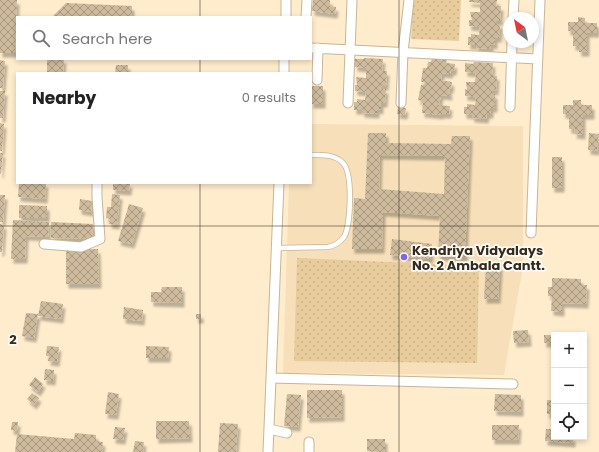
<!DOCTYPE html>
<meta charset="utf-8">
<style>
:root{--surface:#fff;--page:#f6f6f6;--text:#222;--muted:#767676;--line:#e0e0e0}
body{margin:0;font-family:Poppins,sans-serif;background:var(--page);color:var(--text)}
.controls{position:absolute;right:12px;bottom:12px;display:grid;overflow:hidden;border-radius:0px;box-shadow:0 2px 6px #0003}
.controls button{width:36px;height:36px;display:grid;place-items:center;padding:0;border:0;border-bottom:1px solid var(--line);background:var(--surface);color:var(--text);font:20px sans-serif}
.compass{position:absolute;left:503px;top:12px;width:36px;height:36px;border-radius:50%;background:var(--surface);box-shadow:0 2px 6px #0003;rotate:327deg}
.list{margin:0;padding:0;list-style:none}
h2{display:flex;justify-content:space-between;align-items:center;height:52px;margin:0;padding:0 16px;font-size:17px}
h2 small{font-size:13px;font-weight:400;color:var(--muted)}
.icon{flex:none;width:22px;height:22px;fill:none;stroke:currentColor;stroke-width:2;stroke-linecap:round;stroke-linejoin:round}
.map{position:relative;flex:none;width:599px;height:452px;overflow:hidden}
.search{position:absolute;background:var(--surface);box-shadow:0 2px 6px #0003;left:16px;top:16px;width:296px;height:44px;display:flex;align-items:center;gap:10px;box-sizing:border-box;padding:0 14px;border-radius:0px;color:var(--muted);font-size:15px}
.panel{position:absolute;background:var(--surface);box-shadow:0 2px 6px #0003;left:16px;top:72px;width:296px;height:112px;border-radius:0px}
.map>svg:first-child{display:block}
.built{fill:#f6dfb9}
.green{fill:url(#green-dots)}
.building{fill:url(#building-cross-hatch);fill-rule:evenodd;filter:url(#shadow)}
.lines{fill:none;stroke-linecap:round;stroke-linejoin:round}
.lane-casing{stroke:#c8b597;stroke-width:6}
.street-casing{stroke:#c8b597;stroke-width:11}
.lane{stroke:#fff;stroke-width:4.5}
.street{stroke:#fff;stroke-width:9}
.grid{fill:none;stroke:#332b1f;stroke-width:1;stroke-opacity:0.55}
.poi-dot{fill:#8066e1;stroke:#fffbf5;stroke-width:1.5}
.labels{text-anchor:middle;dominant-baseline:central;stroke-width:3.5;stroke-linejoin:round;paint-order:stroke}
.poi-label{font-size:13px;font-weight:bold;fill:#332b1f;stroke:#fffbf5;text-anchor:start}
.grid-label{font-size:13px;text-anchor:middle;font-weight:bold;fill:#332b1f;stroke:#fffbf5;stroke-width:3.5;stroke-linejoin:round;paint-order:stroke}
</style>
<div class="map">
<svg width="599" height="452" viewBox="0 0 599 452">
<defs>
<pattern id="green-dots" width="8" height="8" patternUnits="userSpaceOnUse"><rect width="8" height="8" fill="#e9cc9c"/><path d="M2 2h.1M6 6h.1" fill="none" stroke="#c8af86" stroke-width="1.8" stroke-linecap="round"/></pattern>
<pattern id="building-cross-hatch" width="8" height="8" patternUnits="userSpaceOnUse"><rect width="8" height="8" fill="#cebb9d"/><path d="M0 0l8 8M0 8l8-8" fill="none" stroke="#a8987f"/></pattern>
<filter id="shadow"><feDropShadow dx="2.5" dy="4.5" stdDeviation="1" flood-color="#0004"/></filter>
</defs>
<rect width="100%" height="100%" fill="#ffeccc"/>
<path class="built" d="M311 124 523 126V266L504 375 283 373 289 183H311Z"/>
<path class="green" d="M413 0H461L459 41 411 39Z
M297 258 479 266 477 363 294 361Z"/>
<path class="building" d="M0 0H17L15 53H0Z
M313 0H330V6L336 7 335 14 312 11Z
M469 0H497L496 6H501L500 21H496V24H500L499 38H495V45L491 44V49L476 48V45H468V37H471V34L479 35 480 27 469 26V20H472L470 12H480V3L469 2Z
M66 3 132 6V17H52Z
M578 17 585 18V23H597V33H587V52H579V46H573V31H568V22H578Z
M364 58 383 59 382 71H387L386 86H382V89H386L385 103H381V110L377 109V114L362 113V110H354V102H357V99L365 100 366 92 355 91V85H357L356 77 366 78V68L355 67V59H364Z
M432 58 447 60 446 63 455 64 454 71H451L450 74 442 73 441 80 452 82 451 89 449 88 450 96 441 95 439 105 450 106 449 114H441V115L422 113 423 101 418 100 421 85H424L425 82H421L423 68H427L428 62H431Z
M47 59H64L63 73H47Z
M0 60 5 61 3 88H0Z
M474 62 493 63 492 75 497 76 496 91 492 90V94H495V108H491V114H487L486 119 472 118V115L464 114V107H467V104L475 105 476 97 465 96V89L467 90 466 82H475L476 73 465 72V63L473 64Z
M116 65H128V73H115Z
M311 86H323V104H311Z
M0 91H5L3 118H0Z
M573 100H581V105H592V115H583V135L574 134 575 129H569V114H563V105H573Z
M398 107 406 108 405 115 397 114Z
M0 123 4 124 2 151H0Z
M368 133H386V143L451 144 452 136H470L465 257 438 256 440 216 383 212 382 249H352L354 198 365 199ZM380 155 445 156 444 194 379 189Z
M589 133 599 134 597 151 588 150Z
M0 153H3L1 174H0Z
M552 157H562V188H552Z
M19 183H46L45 199 18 197Z
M113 183H130L129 191 113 190Z
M112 194 120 195 117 225 109 224 110 219 106 218 107 207H111Z
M0 195H5L3 222H0Z
M80 199 92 201 91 212 79 210Z
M129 204 143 208 132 244 118 241Z
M19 205 47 206V218H19Z
M13 220 49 222 48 237 26 236 25 259H11Z
M51 222 93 224 92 239 51 238Z
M0 224 4 225 2 252H0Z
M392 239 432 244 430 259 390 255Z
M66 249H98L99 284H66Z
M486 265 500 266 498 299H484Z
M552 278 581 279V285H587L586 304 562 303V312L551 311 552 296H548V287H552Z
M162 287H182V303L151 302V292H161Z
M41 301 63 304 61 319 38 316Z
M124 307 143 310 142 321 123 319Z
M26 313 38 314 34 338 22 336Z
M196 314H201V319H196Z
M528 330 529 342 514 343 513 331Z
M544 335H554V343H544Z
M47 346 59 347 57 362 48 361 49 356H46Z
M146 346 169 347 168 358H146Z
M45 369 54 370 53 381 44 380Z
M35 377 43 384 38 392 29 385Z
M307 390H342V417L307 418Z
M108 392 119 394 116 415 105 414Z
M32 393 39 398 34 405 27 399Z
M287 394 301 395 298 427 284 426Z
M495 394 521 395V412L494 411Z
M547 400H554V414H547Z
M156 421H189L190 438 156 439Z
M12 422H18L17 431 11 430Z
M220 423 238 424 236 452H218Z
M492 425H519L518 440H492Z
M115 427 125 428 123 440 113 439Z
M546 429H554V437H573V443L545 441Z
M75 433 96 435V441L103 442 102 452H15L17 434 74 439Z
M367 439H385V452L367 451Z
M135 441 144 442 143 452H133Z"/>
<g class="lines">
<defs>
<path id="lane" d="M276 248 328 247C334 246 340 242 344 237 351 225 353 173 343 163 335 154 321 155 311 155"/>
<path id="street" d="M286 17V0
M306 17 307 0
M513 18 514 0
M311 48 538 59
M284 73V59
M317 80 318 48
M348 103 352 0
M401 103 403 52 409 0
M510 107 512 42
M531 233 540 0
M44 244 81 247 100 239 97 197V183
M271 378 513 384
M269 429 287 433
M268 452 279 183
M309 452V442"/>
</defs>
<use href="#lane" class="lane-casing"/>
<use href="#street" class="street-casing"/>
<use href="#lane" class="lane"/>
<use href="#street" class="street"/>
</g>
<path class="grid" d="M200 0V17M399 0V452M200 59V73M200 183V452M0 226H599"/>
<circle class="poi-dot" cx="404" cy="257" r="4"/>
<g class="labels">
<g class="poi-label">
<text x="412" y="250">Kendriya Vidyalays<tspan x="412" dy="15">No. 2 Ambala Cantt.</tspan></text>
</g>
</g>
<g class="grid-label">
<text x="13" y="344">2</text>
</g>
</svg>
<div class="controls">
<button>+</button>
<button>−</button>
<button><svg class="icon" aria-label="locate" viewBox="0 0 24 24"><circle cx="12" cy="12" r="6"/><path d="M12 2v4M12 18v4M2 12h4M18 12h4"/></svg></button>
</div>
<svg class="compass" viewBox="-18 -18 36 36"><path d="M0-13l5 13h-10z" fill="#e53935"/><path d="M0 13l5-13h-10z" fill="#767676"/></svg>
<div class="search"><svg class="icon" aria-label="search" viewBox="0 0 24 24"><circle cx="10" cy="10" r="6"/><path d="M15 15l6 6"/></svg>Search here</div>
<section class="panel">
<h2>Nearby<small>0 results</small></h2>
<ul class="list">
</ul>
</section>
</div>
